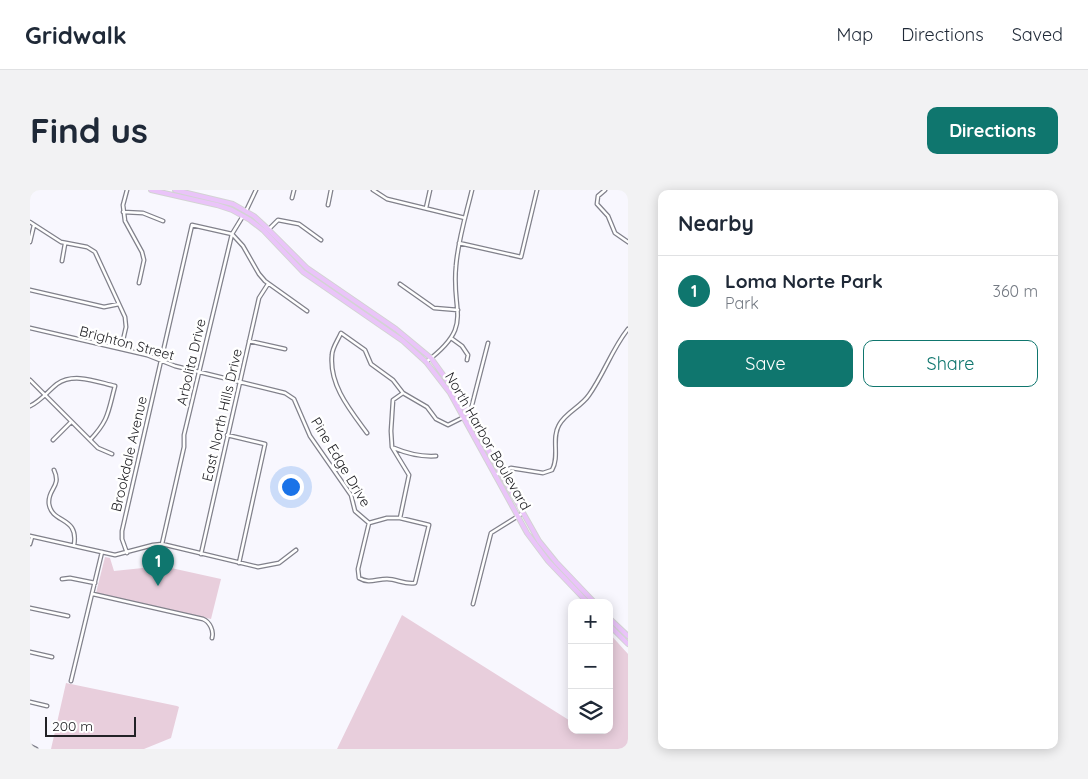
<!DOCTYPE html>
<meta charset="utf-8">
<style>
:root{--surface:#fff;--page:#f2f2f3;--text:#1f2937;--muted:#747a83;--line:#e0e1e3;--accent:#0f766e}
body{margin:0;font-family:Quicksand,sans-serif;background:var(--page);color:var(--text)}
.controls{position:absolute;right:15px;bottom:15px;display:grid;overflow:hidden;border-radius:10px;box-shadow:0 2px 12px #0003}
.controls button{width:45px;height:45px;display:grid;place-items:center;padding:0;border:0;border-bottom:1px solid var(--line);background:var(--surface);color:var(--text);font:25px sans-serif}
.scale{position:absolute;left:15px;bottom:12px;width:91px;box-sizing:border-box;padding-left:5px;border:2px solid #222226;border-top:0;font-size:14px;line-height:18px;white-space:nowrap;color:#222226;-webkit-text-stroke:4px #fff;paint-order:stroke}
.you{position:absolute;left:260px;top:296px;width:18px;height:18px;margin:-12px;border:4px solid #fff;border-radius:50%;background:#1a73e8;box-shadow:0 0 0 8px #1a73e833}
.badge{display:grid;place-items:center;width:32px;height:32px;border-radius:50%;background:var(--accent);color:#fff;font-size:16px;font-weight:700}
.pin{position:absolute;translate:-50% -41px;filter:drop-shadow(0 1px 2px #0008)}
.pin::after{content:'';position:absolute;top:26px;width:18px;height:15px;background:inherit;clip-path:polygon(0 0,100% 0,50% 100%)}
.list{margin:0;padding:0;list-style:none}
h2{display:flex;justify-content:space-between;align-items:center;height:65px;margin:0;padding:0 20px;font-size:21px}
h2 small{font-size:16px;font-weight:400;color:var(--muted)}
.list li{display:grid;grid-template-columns:32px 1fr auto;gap:15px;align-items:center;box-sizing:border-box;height:70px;padding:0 20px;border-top:1px solid var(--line)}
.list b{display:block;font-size:19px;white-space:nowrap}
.list p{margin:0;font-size:16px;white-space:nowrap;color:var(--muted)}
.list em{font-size:16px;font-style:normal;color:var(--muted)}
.actions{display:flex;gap:10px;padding:15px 20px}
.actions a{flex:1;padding:11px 0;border:1px solid var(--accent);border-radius:10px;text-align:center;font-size:18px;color:var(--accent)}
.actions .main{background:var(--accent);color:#fff}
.icon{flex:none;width:28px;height:28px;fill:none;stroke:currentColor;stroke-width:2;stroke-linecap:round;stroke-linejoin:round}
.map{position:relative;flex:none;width:598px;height:559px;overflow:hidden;border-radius:10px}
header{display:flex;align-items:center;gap:30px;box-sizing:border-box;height:70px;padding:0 25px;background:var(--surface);border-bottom:1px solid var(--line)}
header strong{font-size:24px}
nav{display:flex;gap:28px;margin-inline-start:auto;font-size:18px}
.intro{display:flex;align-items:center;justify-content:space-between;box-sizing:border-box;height:120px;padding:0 30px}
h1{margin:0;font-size:35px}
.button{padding:12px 22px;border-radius:10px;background:var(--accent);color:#fff;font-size:18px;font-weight:700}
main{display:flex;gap:30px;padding:0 30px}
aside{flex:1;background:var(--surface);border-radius:10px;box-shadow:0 2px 12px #0003}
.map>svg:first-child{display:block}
.green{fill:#e8cedc}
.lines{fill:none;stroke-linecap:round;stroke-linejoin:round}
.street-casing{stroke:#81818b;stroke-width:5}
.primary-casing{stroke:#d3d3d4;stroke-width:6}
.street{stroke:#fff;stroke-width:2.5}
.primary{stroke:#eac4f9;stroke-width:4}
.labels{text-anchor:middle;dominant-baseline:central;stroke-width:5;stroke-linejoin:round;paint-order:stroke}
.street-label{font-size:14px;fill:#222226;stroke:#fff}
</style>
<header>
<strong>Gridwalk</strong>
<nav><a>Map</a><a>Directions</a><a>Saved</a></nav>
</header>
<div class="intro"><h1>Find us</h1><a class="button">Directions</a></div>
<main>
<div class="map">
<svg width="598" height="559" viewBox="0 0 598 559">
<rect width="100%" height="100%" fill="#f8f7fe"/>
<path class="green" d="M75 367 80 368 84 381 132 376 191 389 181 429 66 403Z
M372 425 542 532V540H579V443L598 464V559H307Z
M36 493 147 516 149 517 141 548 114 559H21Z"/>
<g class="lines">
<defs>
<path id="street" d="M97 0 93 15 95 31 112 62 114 70 109 93
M343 0 357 9 435 28
M575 0 568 6 567 14 578 26 585 43 598 52
M262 8 264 0
M298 15 301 0
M396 18 400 0
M216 21 226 0
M93 22 113 23 133 31
M0 32 31 52 57 57 65 62 95 127 96 137 91 159
M239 39 248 30 269 34 291 50
M0 52 4 35
M429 53 491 67 507 0
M32 71 35 54
M370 94 404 118 428 120
M0 100 74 117 89 114
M0 138 117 165 145 176 255 203 264 209 280 246 321 305 325 321 339 333
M421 148 432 156 438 165 437 170
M219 151 255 159
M396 172C445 135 421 124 426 76 428 50 436 25 442 0
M0 190 68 258 82 264
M0 216C11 211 18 201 27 194 44 182 67 192 85 196 78 222 79 230 60 250
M438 224 441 219 458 153
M337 243C320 220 299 195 302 165 302 158 308 150 311 143L335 160 341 174 363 190 373 203 397 217 406 229 418 235 434 227
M197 245 235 254 209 373
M23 250 41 232
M364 258C378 264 390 267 406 266
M24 280C32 297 17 299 19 314 22 334 49 326 44 355
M465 285 481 278 513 283 522 280C530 266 521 249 529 235 536 222 551 217 559 205 574 184 582 159 598 139
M357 328H370L399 335 385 393C375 395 367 389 357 389 346 389 339 394 329 388L328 379 339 333Z
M370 328 379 285 362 257 361 241 363 210 373 203
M0 346 85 365 123 355 132 354 228 377 249 373 266 360
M0 354 2 347
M132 354 154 257V245L202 44 213 26
M97 363 92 349V341L162 35 202 44 213 56 229 84 235 91 277 121
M171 364 229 108 238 94
M32 389 40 388 65 393
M63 404 173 429C180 432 184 441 182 448
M443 414 461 343 493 323
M0 418 38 426
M0 462 22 467
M41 491 72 362
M0 512 17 516
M0 556 6 559"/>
<path id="primary" d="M121 0 187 15 202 20 220 30 233 40 273 82 373 151 396 172 420 203 497 343 518 371 558 413
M145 0 203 14 224 26 236 37 277 78 366 139 401 168 424 200 509 351 526 372 565 413
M579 428 598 446
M579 435 598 454"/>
</defs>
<use href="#street" class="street-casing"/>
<use href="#primary" class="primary-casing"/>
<use href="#street" class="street"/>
<use href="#primary" class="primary"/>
</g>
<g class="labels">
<g class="street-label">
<text transform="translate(97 153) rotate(15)">Brighton Street</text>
<text transform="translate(161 172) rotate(-77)">Arbolita Drive</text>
<text transform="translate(192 225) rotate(-77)">East North Hills Drive</text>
<text transform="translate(458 251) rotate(60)">North Harbor Boulevard</text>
<text transform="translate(99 264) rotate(-77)">Brookdale Avenue</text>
<text transform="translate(311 272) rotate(59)">Pine Edge Drive</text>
</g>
</g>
</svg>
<div class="controls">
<button>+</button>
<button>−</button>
<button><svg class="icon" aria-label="layers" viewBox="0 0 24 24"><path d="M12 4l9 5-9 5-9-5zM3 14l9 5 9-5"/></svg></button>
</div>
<div class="scale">200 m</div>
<div class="you"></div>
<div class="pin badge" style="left:128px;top:396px">1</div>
</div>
<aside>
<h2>Nearby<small></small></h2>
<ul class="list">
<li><span class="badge">1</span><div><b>Loma Norte Park</b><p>Park</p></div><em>360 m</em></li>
</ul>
<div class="actions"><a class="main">Save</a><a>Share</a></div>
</aside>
</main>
